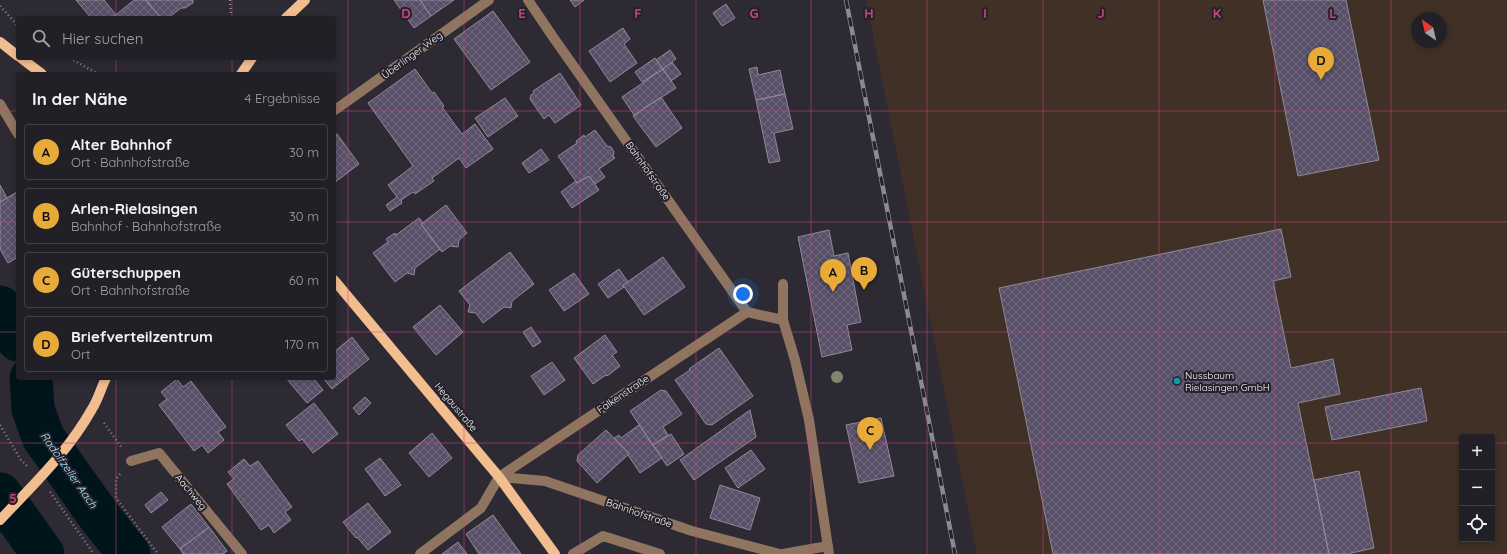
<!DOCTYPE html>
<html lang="de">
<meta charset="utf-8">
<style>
:root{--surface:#222027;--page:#2a282f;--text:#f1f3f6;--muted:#a2a3a7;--line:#3f3e44;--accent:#e9ab38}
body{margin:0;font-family:Quicksand,sans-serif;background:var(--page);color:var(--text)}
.controls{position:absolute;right:12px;bottom:12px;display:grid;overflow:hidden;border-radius:4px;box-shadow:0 2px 6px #0003}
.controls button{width:36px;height:36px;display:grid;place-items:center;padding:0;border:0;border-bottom:1px solid var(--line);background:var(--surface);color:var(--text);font:20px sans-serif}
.compass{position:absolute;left:1411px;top:12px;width:36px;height:36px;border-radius:50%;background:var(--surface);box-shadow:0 2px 6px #0003;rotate:326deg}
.you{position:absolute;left:743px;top:294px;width:14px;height:14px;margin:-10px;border:3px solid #fff;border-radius:50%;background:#1a73e8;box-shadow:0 0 0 6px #1a73e833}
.badge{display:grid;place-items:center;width:26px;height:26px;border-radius:50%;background:var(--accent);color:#111;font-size:13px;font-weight:700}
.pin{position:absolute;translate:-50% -33px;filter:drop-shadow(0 1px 2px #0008)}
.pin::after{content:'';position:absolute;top:21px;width:14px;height:12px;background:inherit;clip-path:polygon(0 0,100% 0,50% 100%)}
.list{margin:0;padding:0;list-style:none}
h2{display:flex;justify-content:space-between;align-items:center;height:52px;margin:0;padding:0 16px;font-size:17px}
h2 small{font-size:13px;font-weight:400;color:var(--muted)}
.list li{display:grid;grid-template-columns:26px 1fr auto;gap:12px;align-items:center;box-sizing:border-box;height:56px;margin:0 8px 8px;padding:0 8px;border:1px solid var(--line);border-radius:4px}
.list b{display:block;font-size:15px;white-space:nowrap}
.list p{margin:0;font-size:13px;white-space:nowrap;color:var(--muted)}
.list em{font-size:13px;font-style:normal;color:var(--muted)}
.icon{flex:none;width:22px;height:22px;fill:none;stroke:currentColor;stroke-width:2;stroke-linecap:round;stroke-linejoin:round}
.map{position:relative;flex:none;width:1507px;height:554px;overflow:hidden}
.search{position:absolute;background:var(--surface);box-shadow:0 2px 6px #0003;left:16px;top:16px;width:320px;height:44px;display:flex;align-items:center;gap:10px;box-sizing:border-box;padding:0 14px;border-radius:4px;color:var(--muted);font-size:15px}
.panel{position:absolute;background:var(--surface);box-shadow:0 2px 6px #0003;left:16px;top:72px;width:320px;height:308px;border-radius:4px}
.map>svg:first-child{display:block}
.commercial{fill:#403025;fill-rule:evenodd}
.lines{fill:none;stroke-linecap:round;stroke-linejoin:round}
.river{stroke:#00151b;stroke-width:43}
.building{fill:url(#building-cross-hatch);stroke:#8e8a96}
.path{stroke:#89878f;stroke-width:2.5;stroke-dasharray:1 3;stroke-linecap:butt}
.minor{stroke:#8f755f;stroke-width:10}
.major{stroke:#f3be8f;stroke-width:10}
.rail-casing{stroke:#8b8992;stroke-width:4.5}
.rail{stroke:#24212a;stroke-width:3;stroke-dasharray:9;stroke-linecap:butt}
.tree{fill:#82856d}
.grid{fill:none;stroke:#cc447b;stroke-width:1;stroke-opacity:0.55}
.culture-dot{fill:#0f9aa8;stroke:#24212a;stroke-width:1.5}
.labels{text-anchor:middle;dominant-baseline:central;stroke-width:4;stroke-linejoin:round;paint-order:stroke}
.street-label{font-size:10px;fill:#f5f3fa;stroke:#24212a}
.poi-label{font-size:10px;fill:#f5f3fa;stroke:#24212a;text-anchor:start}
.water-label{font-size:11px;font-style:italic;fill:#a7e9fd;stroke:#24212a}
.grid-label{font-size:13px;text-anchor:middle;font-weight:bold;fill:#cc447b;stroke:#24212a;stroke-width:4;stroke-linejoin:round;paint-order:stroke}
</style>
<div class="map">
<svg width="1507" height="554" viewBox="0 0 1507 554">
<defs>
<pattern id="building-cross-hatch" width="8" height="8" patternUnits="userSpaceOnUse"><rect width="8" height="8" fill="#585069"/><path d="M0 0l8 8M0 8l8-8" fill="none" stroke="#716a7f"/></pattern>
</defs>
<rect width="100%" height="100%" fill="#2d2a34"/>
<path class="commercial" d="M866 0H1507V554H977ZM1417 18H1441V42H1417ZM1462 437H1492V539H1462Z"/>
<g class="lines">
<path class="river" d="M0 307 13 327 18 340
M31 378 33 409 43 437 99 516 129 554
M0 494 43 554"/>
</g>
<path class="building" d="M76 0H104L116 15 112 18H91Z
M134 0H146L161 18H112Z
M146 0H193V3L185 8H181L168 18H161Z
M394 0H420L431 16 414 28Z
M420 0H454L431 16Z
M570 0H584L575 7Z
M1263 0H1346L1379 160 1298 176Z
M726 4 735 18 722 26 713 13Z
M493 11 530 62 491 90 454 39Z
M623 28 630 39 624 44 637 63 610 82 589 51Z
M670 50 676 59 663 69 656 60Z
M655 58 663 69 642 82 635 72Z
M672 62 681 74 671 81 663 69Z
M757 67 758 75 780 70 785 94 756 100 749 69Z
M415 69 432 93 434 92 444 106 442 107 462 134 475 124 493 149 466 168 459 158 432 178 434 181 415 194 413 192 401 200 402 203 390 211 386 205 397 197 388 185 413 166 368 103Z
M663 69 676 88 634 115 622 97Z
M560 73 581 105 555 123 549 115 544 119 530 99 531 95 534 93 533 91Z
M785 94 793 129 774 133 780 161 769 163 756 100Z
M661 97 682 128 656 147 633 116Z
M505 98 518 116 488 137 475 118Z
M595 130 607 146 611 147 614 152 613 156 615 158 599 169 605 177 595 184 589 176 577 183 558 156 577 143 576 141 584 135 585 137Z
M337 134 359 164 334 183V136Z
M541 149 549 160 529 173 522 163Z
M589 176 599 190 572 208 561 192 576 181 577 183Z
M0 185 7 198 0 202Z
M17 192 18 257 8 263 0 249V202Z
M446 205 467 233 459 240 458 247 450 246 442 252 421 224Z
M419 218 423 223 421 224 440 249 415 268 414 275 407 273 395 282 373 253 388 242 386 239 395 233 396 235Z
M1281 229 1291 277 1273 281 1291 368 1333 359 1340 394 1298 403 1329 554H1053L999 288Z
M829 230 834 256 848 253 861 322 847 325 852 350 822 357 798 237Z
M510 252 534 284 512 301 511 308 504 307 483 323 476 313 468 312 470 305 459 291Z
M663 257 685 287 644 315 623 285Z
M619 269 628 282 623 285 624 287 608 298 598 284Z
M574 273 589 294 564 311 549 290Z
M440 305 463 332 436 355 413 327Z
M531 327 541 342 533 347 523 332Z
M605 335 617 352 612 355 620 366 607 376 606 375 593 384 574 358Z
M352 337 369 359 332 389 323 378H334V352Z
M719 348 753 396 712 425 706 424 675 380 690 370 689 369Z
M552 362 565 380 544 395 531 376Z
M286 378H313L323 390 307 403Z
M177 379 183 387 191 381 226 427 218 432 224 440 208 453 202 445 194 451 159 405 167 399 161 392Z
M1421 388 1427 421 1332 440 1325 407Z
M661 390 666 391 682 414 663 427 668 435 653 445 630 411Z
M365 397 371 403 359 415 353 408Z
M314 403 338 434 313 453 302 439 299 441 286 425Z
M750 410 756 437 694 480 680 460Z
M881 418 894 476 859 483 846 425Z
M639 425 662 458 640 473 628 455 629 454 614 438 619 435 621 438Z
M606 430 629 454 597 483 577 461 578 455Z
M432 433 452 458 429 477 409 453Z
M671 434 684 454 667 466 653 445Z
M751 450 765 469 738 488 725 468Z
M380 458 401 485 385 496 365 469Z
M244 459 250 466 258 461 292 507 285 512 291 520 274 533 269 525 261 530 227 484 234 479 228 472Z
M1359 471 1374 548 1347 554H1329L1314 480Z
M720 485 760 498 750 530 710 518Z
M161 492 168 500 151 513 145 505Z
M368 503 391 532 368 550 357 537 356 538 343 522Z
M191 504 209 527 180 549 162 527Z
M493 515 521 554H479L466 534Z
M209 527 227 551 223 554H183L180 549Z
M458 542 467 554H442Z"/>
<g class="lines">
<path class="path" d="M230 0 231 18
M0 6 18 26
M70 58 98 74
M104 423 122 448
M0 425 21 460 27 466
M120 474 116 479V498L158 554
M50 492 94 554"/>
<path class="minor" d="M528 0 553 37 747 312 783 320
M0 104 18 134
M335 110 489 0
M783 284V320L795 360 809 420 829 554
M131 461 159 453 242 554
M499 477 545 481 692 531 780 554
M420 554 481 508 499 477 747 312
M573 554 603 536 660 554
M783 554 828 546"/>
<path class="major" d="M286 18 305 0
M0 42 18 56
M21 58 42 74
M241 74 252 58
M334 280 499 477 555 554
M0 520C33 485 68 452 92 409 98 400 101 388 106 378"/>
<defs>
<path id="rail" d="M846 0 955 554"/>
</defs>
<use href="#rail" class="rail-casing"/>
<use href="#rail" class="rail"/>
</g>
<circle class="tree" cx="837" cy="377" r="6"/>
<path class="grid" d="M116 0V18M232 0V18M348 0V554M464 0V554M580 0V554M696 0V554M811 0V554M927 0V554M1043 0V554M1159 0V554M1275 0V554M1391 0V554M116 58V74M232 58V74M0 111H18M334 111H1507M0 222H18M334 222H1507M0 332H18M334 332H1507M116 378V554M232 378V554M0 443H1462M1492 443H1507"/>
<circle class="culture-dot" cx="1177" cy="381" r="4"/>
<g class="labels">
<g class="street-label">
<text transform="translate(412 55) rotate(-36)">Überlinger Weg</text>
<text transform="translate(648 171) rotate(55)">Bahnhofstraße</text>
<text transform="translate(623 394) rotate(-34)">Falkenstraße</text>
<text transform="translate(456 407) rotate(50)">Hegaustraße</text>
<text transform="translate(191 492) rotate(50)">Aachweg</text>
<text transform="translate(639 513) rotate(19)">Bahnhofstraße</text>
</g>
<g class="poi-label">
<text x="1185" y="375">Nussbaum<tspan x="1185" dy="12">Rielasingen GmbH</tspan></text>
</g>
<g class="water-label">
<text transform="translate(69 470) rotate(55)">Radolfzeller Aach</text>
</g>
</g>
<g class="grid-label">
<text x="406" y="18">D</text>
<text x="522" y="18">E</text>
<text x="638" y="18">F</text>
<text x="754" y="18">G</text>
<text x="869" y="18">H</text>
<text x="985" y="18">I</text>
<text x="1101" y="18">J</text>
<text x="1217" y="18">K</text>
<text x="1333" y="18">L</text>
<text x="13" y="503">5</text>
</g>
</svg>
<div class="controls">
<button>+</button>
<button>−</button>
<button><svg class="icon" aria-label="locate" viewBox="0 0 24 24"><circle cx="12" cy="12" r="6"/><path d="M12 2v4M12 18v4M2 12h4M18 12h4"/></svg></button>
</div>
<svg class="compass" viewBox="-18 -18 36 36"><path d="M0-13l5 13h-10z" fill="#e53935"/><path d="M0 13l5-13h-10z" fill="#a2a3a7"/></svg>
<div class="you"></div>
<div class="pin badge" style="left:833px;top:292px">A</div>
<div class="pin badge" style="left:864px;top:290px">B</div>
<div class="pin badge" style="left:870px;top:450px">C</div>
<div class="pin badge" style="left:1321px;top:80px">D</div>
<div class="search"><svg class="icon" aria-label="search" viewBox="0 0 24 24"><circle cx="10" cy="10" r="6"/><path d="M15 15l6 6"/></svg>Hier suchen</div>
<section class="panel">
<h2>In der Nähe<small>4 Ergebnisse</small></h2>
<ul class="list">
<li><span class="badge">A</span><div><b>Alter Bahnhof</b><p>Ort · Bahnhofstraße</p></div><em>30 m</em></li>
<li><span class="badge">B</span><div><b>Arlen-Rielasingen</b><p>Bahnhof · Bahnhofstraße</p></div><em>30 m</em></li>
<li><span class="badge">C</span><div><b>Güterschuppen</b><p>Ort · Bahnhofstraße</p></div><em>60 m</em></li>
<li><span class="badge">D</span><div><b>Briefverteilzentrum</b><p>Ort</p></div><em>170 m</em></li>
</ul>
</section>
</div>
